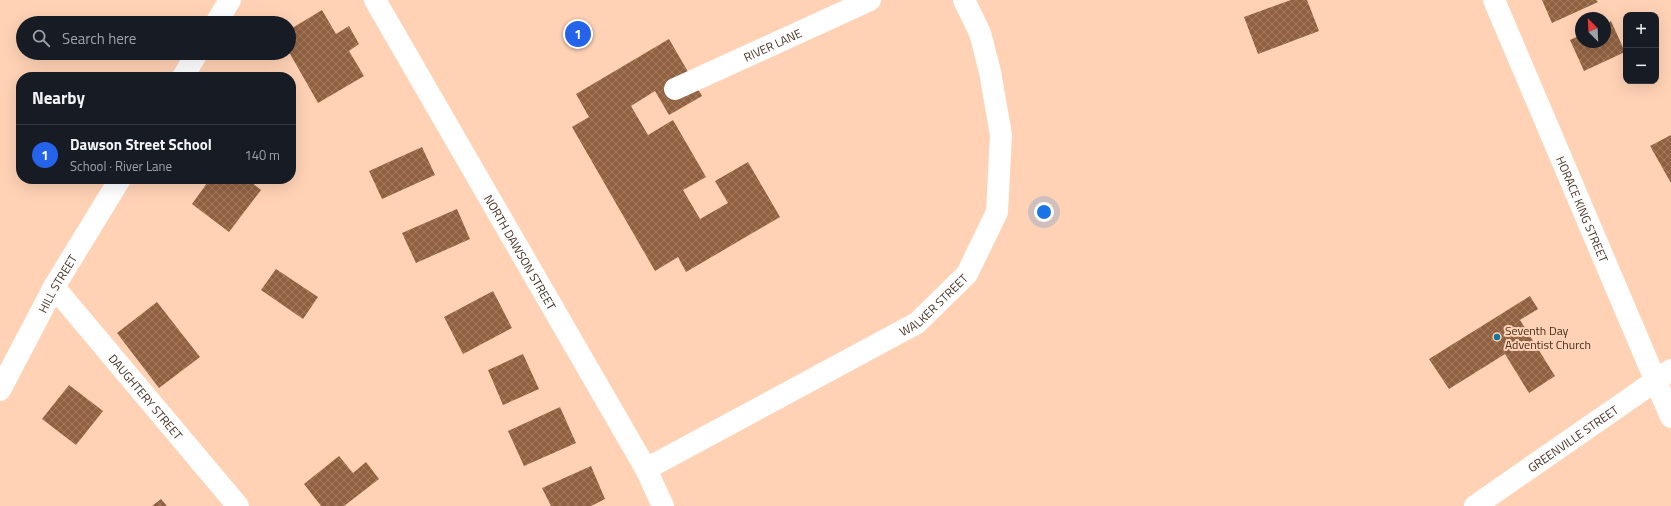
<!DOCTYPE html>
<meta charset="utf-8">
<style>
:root{--surface:#171b24;--page:#20242c;--text:#f1f3f6;--muted:#9ea1a6;--line:#363941;--accent:#2563eb}
body{margin:0;font-family:"Titillium Web",sans-serif;background:var(--page);color:var(--text)}
.controls{position:absolute;right:12px;top:12px;display:grid;overflow:hidden;border-radius:8px;box-shadow:0 4px 16px #0002}
.controls button{width:36px;height:36px;display:grid;place-items:center;padding:0;border:0;border-bottom:1px solid var(--line);background:var(--surface);color:var(--text);font:20px sans-serif}
.compass{position:absolute;left:1575px;top:12px;width:36px;height:36px;border-radius:50%;background:var(--surface);box-shadow:0 4px 16px #0002;rotate:336deg}
.you{position:absolute;left:1044px;top:212px;width:14px;height:14px;margin:-10px;border:3px solid #fff;border-radius:50%;background:#1a73e8;box-shadow:0 0 0 6px #1a73e833}
.badge{display:grid;place-items:center;width:26px;height:26px;border-radius:50%;background:var(--accent);color:#fff;font-size:13px;font-weight:700}
.pin{position:absolute;translate:-50% -50%;border:2px solid #fff;box-shadow:0 1px 4px #0006}
.list{margin:0;padding:0;list-style:none}
h2{display:flex;justify-content:space-between;align-items:center;height:52px;margin:0;padding:0 16px;font-size:17px}
h2 small{font-size:13px;font-weight:400;color:var(--muted)}
.list li{display:grid;grid-template-columns:26px 1fr auto;gap:12px;align-items:center;box-sizing:border-box;height:60px;padding:0 16px;border-top:1px solid var(--line)}
.list b{display:block;font-size:15px;white-space:nowrap}
.list p{margin:0;font-size:13px;white-space:nowrap;color:var(--muted)}
.list em{font-size:13px;font-style:normal;color:var(--muted)}
.icon{flex:none;width:22px;height:22px;fill:none;stroke:currentColor;stroke-width:2;stroke-linecap:round;stroke-linejoin:round}
.map{position:relative;flex:none;width:1671px;height:506px;overflow:hidden}
.search{position:absolute;background:var(--surface);box-shadow:0 4px 16px #0002;left:16px;top:16px;width:280px;height:44px;display:flex;align-items:center;gap:10px;box-sizing:border-box;padding:0 14px;border-radius:22px;color:var(--muted);font-size:15px}
.panel{position:absolute;background:var(--surface);box-shadow:0 4px 16px #0002;left:16px;top:72px;width:280px;height:112px;border-radius:16px}
.map>svg:first-child{display:block}
.building{fill:url(#building-cross-hatch)}
.lines{fill:none;stroke-linecap:round;stroke-linejoin:round}
.minor{stroke:#fff;stroke-width:22}
.tertiary{stroke:#fff;stroke-width:22}
.poi-dot{fill:#1176a2;stroke:#ffd2b5;stroke-width:1.5}
.labels{text-anchor:middle;dominant-baseline:central;stroke-width:4;stroke-linejoin:round;paint-order:stroke}
.street-label{font-size:12px;fill:#442f20;stroke:#ffd2b5}
.poi-label{font-size:12px;fill:#442f20;stroke:#ffd2b5;text-anchor:start}
</style>
<div class="map">
<svg width="1671" height="506" viewBox="0 0 1671 506">
<defs>
<pattern id="building-cross-hatch" width="8" height="8" patternUnits="userSpaceOnUse"><rect width="8" height="8" fill="#91613f"/><path d="M0 0l8 8M0 8l8-8" fill="none" stroke="#a17e64"/></pattern>
</defs>
<rect width="100%" height="100%" fill="#ffd2b5"/>
<path class="building" d="M1291 0H1307L1319 31 1258 54 1244 17Z
M1542 0H1596L1598 2 1552 23Z
M322 10 336 34 349 26 359 44 349 51 364 76 318 103 289 52V30Z
M1611 21 1625 52 1584 71 1570 40 1581 35V42H1605V24Z
M669 39 702 96 669 115 655 91 631 106 648 135 673 120 706 177 683 190 700 219 728 203 715 181 748 162 780 217 686 272 678 257 655 271 572 127 589 117 576 94Z
M1671 135V183L1650 146Z
M422 147 435 175 382 199 369 171Z
M210 179H247L261 190 229 232 192 204Z
M457 209 470 239 416 263 402 233Z
M276 269 318 297 303 319 261 290Z
M493 291 512 328 463 354 444 317Z
M1530 296 1538 309 1520 320 1555 376 1529 393 1505 354 1449 389 1429 359Z
M157 302 200 357 159 388 117 333Z
M523 354 539 389 503 405 488 370Z
M69 385 103 411 76 445 42 419Z
M560 407 576 443 524 466 508 431Z
M339 456 353 473 366 462 379 479 344 506H321L304 484Z
M591 466 605 499 591 506H551L542 488Z
M161 499 167 506H152Z"/>
<g class="lines">
<g class="minor">
<path id="s1" d="M375 0 646 469 663 506"/>
<path id="s2" d="M1494 0 1671 417"/>
<path d="M216 23 230 0"/>
<path d="M183 77 197 53"/>
<path id="s3" d="M675 89 870 0"/>
<path id="s4" d="M54 287 238 506"/>
<path id="s5" d="M0 390 54 287 120 179"/>
<path id="s6" d="M646 469 917 323 967 274 997 212 1001 135 990 72 980 33 964 0"/>
</g>
<path class="tertiary" id="s7" d="M1475 506 1671 370"/>
</g>
<circle class="poi-dot" cx="1497" cy="337" r="4"/>
<g class="labels">
<g class="street-label">
<text stroke="none"><textPath href="#s3" startOffset="107">RIVER LANE</textPath></text>
<text stroke="none"><textPath href="#s2" startOffset="227">HORACE KING STREET</textPath></text>
<text stroke="none"><textPath href="#s1" startOffset="291">NORTH DAWSON STREET</textPath></text>
<text stroke="none"><textPath href="#s5" startOffset="121">HILL STREET</textPath></text>
<text stroke="none"><textPath href="#s6" startOffset="332">WALKER STREET</textPath></text>
<text stroke="none"><textPath href="#s4" startOffset="143">DAUGHTERY STREET</textPath></text>
<text stroke="none"><textPath href="#s7" startOffset="119">GREENVILLE STREET</textPath></text>
</g>
<g class="poi-label">
<text x="1505" y="330">Seventh Day<tspan x="1505" dy="14">Adventist Church</tspan></text>
</g>
</g>
</svg>
<div class="controls">
<button>+</button>
<button>−</button>
</div>
<svg class="compass" viewBox="-18 -18 36 36"><path d="M0-13l5 13h-10z" fill="#e53935"/><path d="M0 13l5-13h-10z" fill="#9ea1a6"/></svg>
<div class="you"></div>
<div class="pin badge" style="left:578px;top:34px">1</div>
<div class="search"><svg class="icon" aria-label="search" viewBox="0 0 24 24"><circle cx="10" cy="10" r="6"/><path d="M15 15l6 6"/></svg>Search here</div>
<section class="panel">
<h2>Nearby<small></small></h2>
<ul class="list">
<li><span class="badge">1</span><div><b>Dawson Street School</b><p>School · River Lane</p></div><em>140 m</em></li>
</ul>
</section>
</div>
